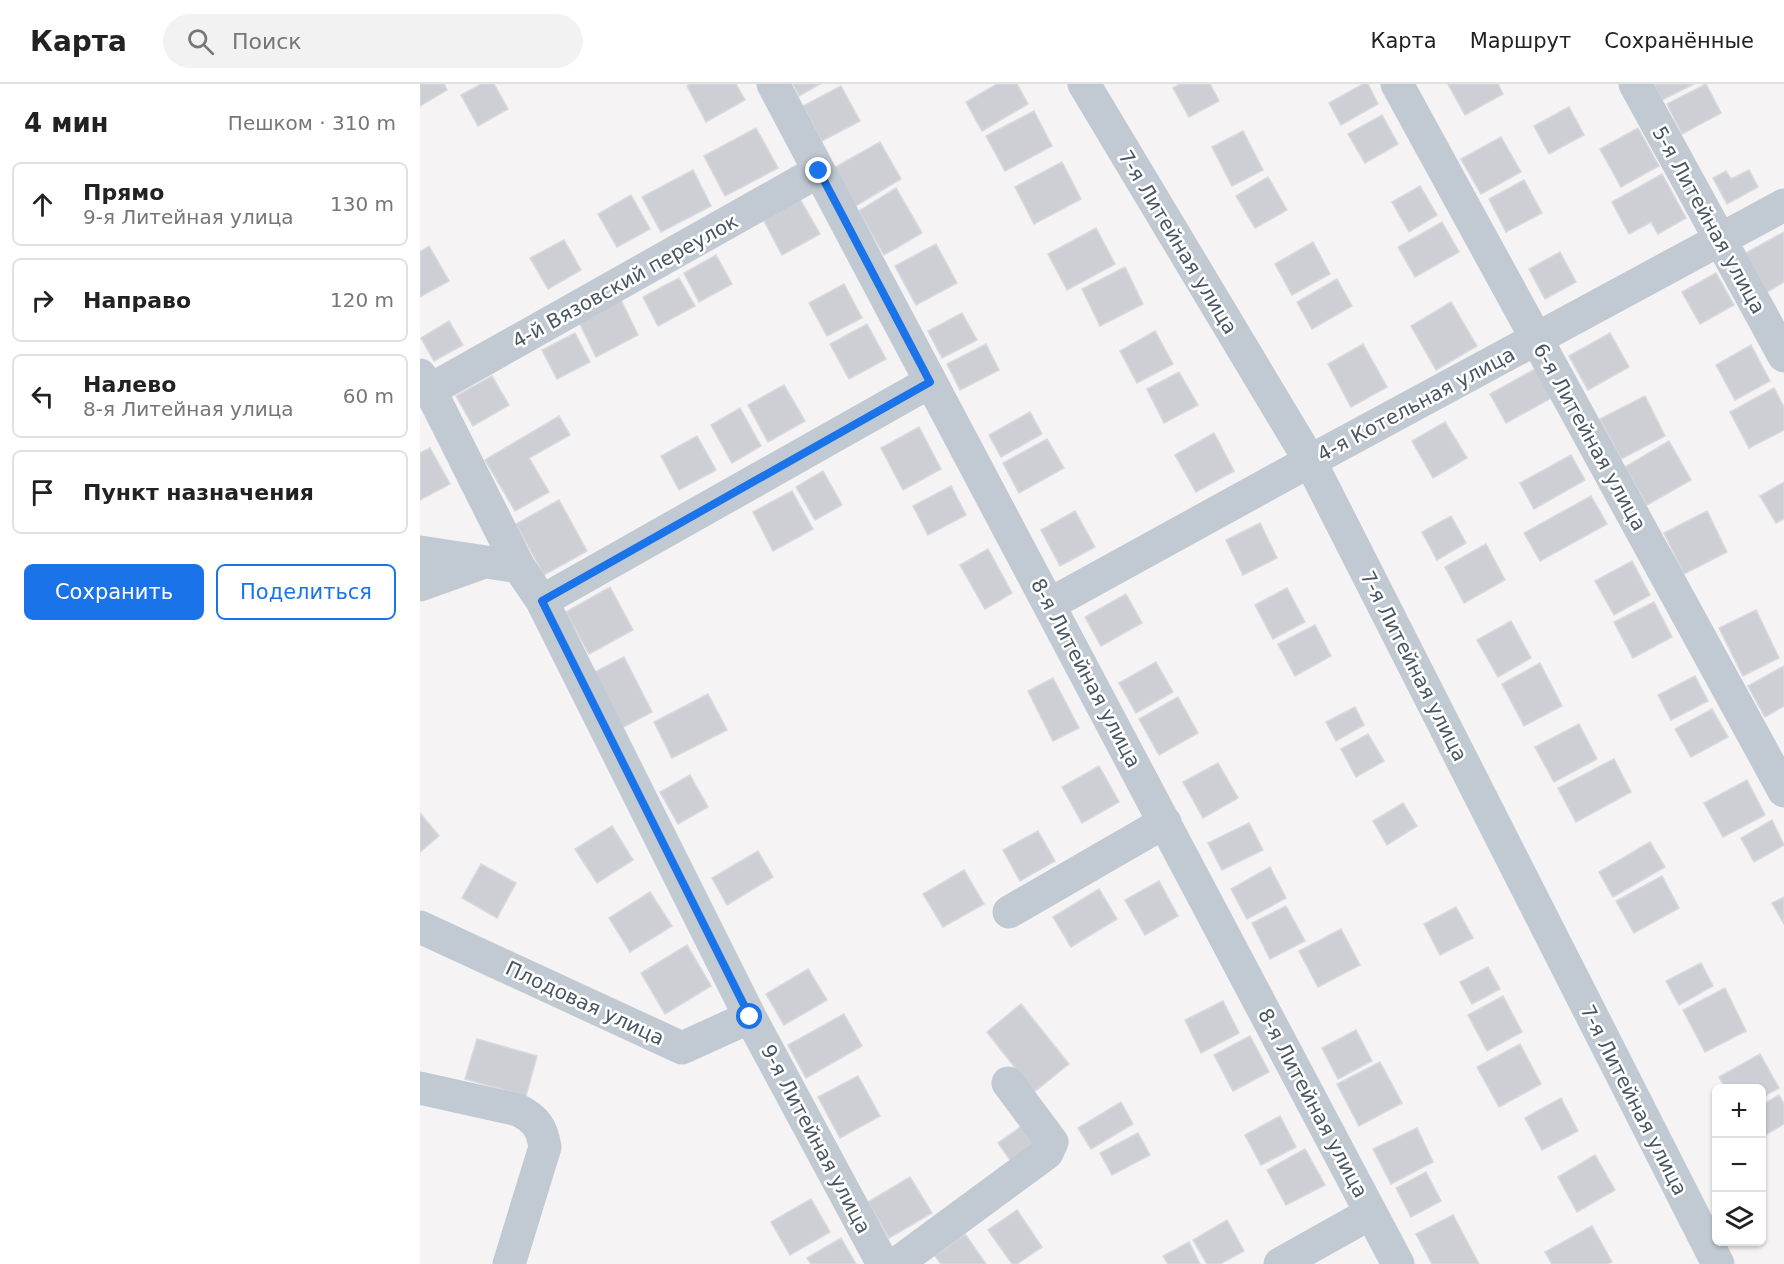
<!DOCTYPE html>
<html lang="ru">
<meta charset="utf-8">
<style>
:root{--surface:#fff;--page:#f2f2f2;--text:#222;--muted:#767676;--line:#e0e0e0;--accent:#1a73e8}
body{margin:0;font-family:"DejaVu Sans",sans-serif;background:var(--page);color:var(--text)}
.controls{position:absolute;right:18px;bottom:18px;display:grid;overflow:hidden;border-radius:9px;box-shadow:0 2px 4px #0004}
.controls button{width:54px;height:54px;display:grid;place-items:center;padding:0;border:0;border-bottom:2px solid var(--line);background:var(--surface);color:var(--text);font:30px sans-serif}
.stop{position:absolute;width:18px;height:18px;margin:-14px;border:4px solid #1a73e8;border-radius:50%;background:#fff}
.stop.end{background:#1a73e8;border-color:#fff;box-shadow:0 2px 6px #0008}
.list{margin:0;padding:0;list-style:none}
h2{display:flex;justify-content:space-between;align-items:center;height:78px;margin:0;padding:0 24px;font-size:26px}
h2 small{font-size:20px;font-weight:400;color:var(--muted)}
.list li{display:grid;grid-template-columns:39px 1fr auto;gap:18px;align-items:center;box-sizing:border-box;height:84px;margin:0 12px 12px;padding:0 12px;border:2px solid var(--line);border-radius:9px}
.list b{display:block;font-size:22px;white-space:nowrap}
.list p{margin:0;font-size:20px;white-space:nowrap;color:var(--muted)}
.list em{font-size:20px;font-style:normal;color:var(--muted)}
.actions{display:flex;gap:12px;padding:18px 24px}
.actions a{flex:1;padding:14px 0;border:2px solid var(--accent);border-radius:9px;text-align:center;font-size:21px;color:var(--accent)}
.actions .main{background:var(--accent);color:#fff}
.icon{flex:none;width:33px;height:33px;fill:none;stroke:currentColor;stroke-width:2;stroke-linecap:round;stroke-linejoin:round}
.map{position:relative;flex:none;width:1364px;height:1180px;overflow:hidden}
header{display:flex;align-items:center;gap:36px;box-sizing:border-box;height:84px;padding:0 30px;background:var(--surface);border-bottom:2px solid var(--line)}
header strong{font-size:28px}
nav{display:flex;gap:33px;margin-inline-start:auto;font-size:21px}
.search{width:420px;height:54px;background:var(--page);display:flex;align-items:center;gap:15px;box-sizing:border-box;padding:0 21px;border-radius:33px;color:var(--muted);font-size:22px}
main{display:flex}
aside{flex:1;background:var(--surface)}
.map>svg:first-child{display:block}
.building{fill:#cdcfd5;stroke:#d7d9de;stroke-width:1.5}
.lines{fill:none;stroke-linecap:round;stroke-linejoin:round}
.minor{stroke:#c1cad2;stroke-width:33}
.route{stroke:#1a73e8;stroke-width:8}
.labels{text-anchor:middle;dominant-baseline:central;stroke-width:5;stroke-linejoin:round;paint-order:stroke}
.street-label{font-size:20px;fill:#4a5661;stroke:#fff}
</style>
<header>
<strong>Карта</strong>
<div class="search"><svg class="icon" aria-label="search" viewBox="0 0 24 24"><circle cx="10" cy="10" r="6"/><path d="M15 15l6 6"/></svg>Поиск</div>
<nav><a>Карта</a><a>Маршрут</a><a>Сохранённые</a></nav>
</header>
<main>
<aside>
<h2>4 мин<small>Пешком · 310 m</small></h2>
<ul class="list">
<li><svg class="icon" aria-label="ahead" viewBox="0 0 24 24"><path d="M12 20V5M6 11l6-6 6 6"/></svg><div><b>Прямо</b><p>9-я Литейная улица</p></div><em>130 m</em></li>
<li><svg class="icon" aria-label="right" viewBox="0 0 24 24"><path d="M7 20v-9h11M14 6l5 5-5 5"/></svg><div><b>Направо</b></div><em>120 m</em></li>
<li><svg class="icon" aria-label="left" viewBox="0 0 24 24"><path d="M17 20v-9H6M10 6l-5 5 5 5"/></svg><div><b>Налево</b><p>8-я Литейная улица</p></div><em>60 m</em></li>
<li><svg class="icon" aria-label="arrive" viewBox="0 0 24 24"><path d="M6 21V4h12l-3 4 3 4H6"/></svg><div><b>Пункт назначения</b></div></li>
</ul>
<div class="actions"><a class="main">Сохранить</a><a>Поделиться</a></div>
</aside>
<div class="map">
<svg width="1364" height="1180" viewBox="0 0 1364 1180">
<rect width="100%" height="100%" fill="#f5f3f3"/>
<path class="building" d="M0 0H24L27 6 0 22Z
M61 0H74L88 25 58 42 41 11Z
M270 0H316L325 16 286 38 267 2Z
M373 0H400L379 12Z
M577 0H597L608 20 562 47 546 18Z
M760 0H790L799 17 769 33 753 4Z
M943 0H948L958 20 921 41 909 19Z
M1028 0H1078L1083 10 1045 31Z
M1234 0H1274L1242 16Z
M1286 0 1301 29 1262 50 1247 20Z
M421 2 440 37 402 57 383 22Z
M1149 23 1164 51 1129 70 1114 42Z
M614 27 632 62 585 87 566 52Z
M962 31 978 60 945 79 928 50Z
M336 44 358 84 305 112 284 72Z
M1218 44 1239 82 1201 103 1180 65Z
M823 47 843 86 812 102 792 63Z
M1081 53 1101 88 1061 110 1041 75Z
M460 58 481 95 434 123 412 85Z
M642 78 661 115 614 140 595 103Z
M273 86 291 122 241 148 222 113Z
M1329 86 1338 103 1307 120 1293 94 1306 87 1311 95Z
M1242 90 1266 134 1238 150 1231 138 1209 150 1192 118Z
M848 93 867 126 835 144 816 112Z
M1104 96 1122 129 1086 148 1069 115Z
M1000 102 1017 131 989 148 972 118Z
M476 104 502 149 464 171 439 127Z
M211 111 230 145 197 163 178 130Z
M380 115 400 150 362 171 343 135Z
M1022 138 1039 168 995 193 978 163Z
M676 144 695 180 647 206 628 170Z
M1364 148V198L1347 208 1326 169Z
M144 156 161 186 128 205 110 174Z
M893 158 910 190 872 211 855 180Z
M516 160 537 199 496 221 475 182Z
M9 162 29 197 0 213V168Z
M1140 168 1156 198 1125 215 1109 185Z
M296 171 312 200 279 218 264 189Z
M705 183 723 220 680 242 662 205Z
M1296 189 1314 221 1280 240 1262 208Z
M259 194 275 222 238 242 223 213Z
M917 195 932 222 892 245 877 218Z
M424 200 442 234 407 252 389 219Z
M201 216 218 251 176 273 159 238Z
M1031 218 1057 262 1016 286 991 242Z
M542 229 557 256 522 274 508 247Z
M29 237 43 261 14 277 1 254Z
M447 240 466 275 429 295 410 260Z
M735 247 753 280 717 299 700 267Z
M155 249 170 278 137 295 122 266Z
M1190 249 1209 283 1168 306 1149 272Z
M566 260 579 286 540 306 527 280Z
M943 260 967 303 931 323 908 280Z
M1331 261 1350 297 1315 316 1296 281Z
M1117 284 1133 313 1086 339 1070 310Z
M759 288 778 321 744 339 727 305Z
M72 292 89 321 53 342 36 312Z
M364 301 385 337 348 358 328 321Z
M1354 304 1364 323V346L1329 364 1310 328Z
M1225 312 1245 352 1201 375 1180 335Z
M320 324 341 362 312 379 291 341Z
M610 328 622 350 581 373 569 351Z
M139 332 150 351 109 374 129 408 95 427 65 376Z
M1025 338 1047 374 1013 394 992 357Z
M499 343 521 385 483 406 461 364Z
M794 349 814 387 776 408 755 371Z
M277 352 296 386 259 406 241 372Z
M627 355 644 384 599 409 583 379Z
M1249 357 1271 396 1227 421 1205 383Z
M10 364 30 400 0 416V369Z
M1151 371 1165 396 1114 425 1100 399Z
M403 387 422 421 395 436 376 403Z
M1364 398V435L1356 439 1340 412Z
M531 402 546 431 508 451 493 422Z
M372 407 393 445 353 467 333 428Z
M1171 412 1187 440 1120 477 1104 449Z
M139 416 167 467 124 491 96 440Z
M655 427 675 463 640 482 621 446Z
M1287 427 1307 468 1264 490 1244 449Z
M1031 432 1046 459 1017 476 1002 448Z
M840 439 857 474 823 491 806 456Z
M1066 460 1085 496 1044 519 1025 483Z
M568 465 592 509 565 525 540 481Z
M1212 477 1230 511 1194 531 1175 497Z
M190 503 213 546 169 570 146 528Z
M867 504 885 538 853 555 835 521Z
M706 510 722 539 681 562 665 533Z
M1234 518 1252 553 1213 574 1194 538Z
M1336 526 1359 574 1323 592 1299 544Z
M1091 537 1111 574 1078 593 1057 556Z
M895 541 911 572 875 592 858 560Z
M204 573 232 628 200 645 171 590Z
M736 578 753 608 716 629 699 599Z
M1120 579 1142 622 1104 642 1082 600Z
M1364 582V622L1345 633 1328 602Z
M1275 592 1288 617 1251 636 1238 611Z
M633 594 659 644 633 657 608 607Z
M288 610 307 646 252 674 234 638Z
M758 613 778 649 739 671 719 635Z
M935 623 944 641 916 657 906 638Z
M1292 625 1308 653 1271 673 1255 645Z
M1159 640 1177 675 1134 698 1115 663Z
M948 650 964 677 936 693 921 665Z
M1194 675 1211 708 1156 738 1138 704Z
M798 679 818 714 783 734 763 698Z
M679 682 699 718 662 739 642 703Z
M270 691 288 723 258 740 240 708Z
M1327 696 1345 731 1303 753 1284 719Z
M983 719 997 742 967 761 953 737Z
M0 729 19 752 0 768Z
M1352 736 1364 761 1334 778 1321 754Z
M829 739 843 766 802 786 788 759Z
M192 742 213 776 177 799 155 765Z
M618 747 635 777 600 797 583 766Z
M1230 758 1245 783 1193 813 1179 788Z
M338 767 353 793 307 821 292 794Z
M61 780 96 799 77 834 42 814Z
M850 783 866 814 827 835 811 805Z
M544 786 564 820 523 843 503 810Z
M1242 792 1259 824 1214 849 1196 817Z
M739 797 758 832 725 851 705 816Z
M679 805 697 835 651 863 633 833Z
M230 808 252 842 210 868 189 834Z
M1364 813V840L1352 819Z
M866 822 885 857 850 875 832 839Z
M1036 823 1053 854 1020 871 1004 840Z
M921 845 940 881 898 903 879 867Z
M267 861 291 902 245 930 221 889Z
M1281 879 1293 902 1259 921 1246 897Z
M1068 883 1080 905 1052 920 1040 898Z
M388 885 407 916 364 941 346 910Z
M1305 904 1326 947 1285 968 1263 926Z
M1083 912 1102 948 1067 967 1048 931Z
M803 917 819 949 781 969 765 936Z
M601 920 649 980 614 1008 567 948Z
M424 930 442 962 386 994 368 961Z
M936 946 952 977 918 995 902 964Z
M830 952 849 988 813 1007 794 971Z
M57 955 117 972 106 1012 45 995Z
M1100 960 1121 1000 1079 1023 1057 983Z
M1340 970 1359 1004 1342 1013V1004H1305L1299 993Z
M960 978 982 1019 939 1042 917 1000Z
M438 992 460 1032 420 1054 398 1013Z
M1359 1011 1364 1020V1040L1342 1053V1021Z
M1141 1014 1158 1047 1122 1066 1105 1034Z
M701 1018 713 1040 671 1065 658 1044Z
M860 1032 876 1063 841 1081 825 1051Z
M609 1037 626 1062 595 1083 578 1059Z
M997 1044 1013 1078 971 1100 953 1065Z
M718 1049 730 1071 692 1091 680 1069Z
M885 1065 905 1101 866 1121 847 1086Z
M1175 1071 1195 1106 1157 1128 1138 1093Z
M1006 1088 1021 1117 991 1133 976 1104Z
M490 1093 512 1129 469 1154 448 1118Z
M391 1115 410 1148 370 1171 351 1138Z
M597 1126 622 1163 597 1180H592L568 1146Z
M1033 1131 1059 1180H1012L996 1150Z
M807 1136 824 1167 800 1180H787L773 1156Z
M1172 1142 1192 1178 1187 1180H1132L1125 1168Z
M545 1150 566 1180H521L515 1172Z
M421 1154 436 1180H391L387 1174Z
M769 1158 780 1180H748L743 1172Z"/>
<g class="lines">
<path class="minor" d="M353 0 978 1180
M664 0 890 377 1298 1180
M977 0 1364 707
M1215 0 1364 272
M0 291 10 306 99 483 122 517 330 933 463 1180
M10 306 399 87
M0 468 99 483
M0 501 59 480
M122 517 510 298
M630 520 890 377 1364 121
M589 828 745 738
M0 843 262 964 330 933
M0 1004 98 1026C116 1035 122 1044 125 1063L89 1180
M476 1180 627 1069 632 1058 588 999
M860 1180 951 1129"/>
</g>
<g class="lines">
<path class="route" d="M330 933 122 517 510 298 399 87"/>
</g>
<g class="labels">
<g class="street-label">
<text transform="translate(1289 136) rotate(61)">5-я Литейная улица</text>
<text transform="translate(758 158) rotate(59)">7-я Литейная улица</text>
<text transform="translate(205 197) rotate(-29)">4-й Вязовский переулок</text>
<text transform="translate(996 320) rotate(-28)">4-я Котельная улица</text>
<text transform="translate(1170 353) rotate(61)">6-я Литейная улица</text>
<text transform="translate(994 582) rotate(63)">7-я Литейная улица</text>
<text transform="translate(666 589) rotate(62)">8-я Литейная улица</text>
<text transform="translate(165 919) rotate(25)">Плодовая улица</text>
<text transform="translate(1214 1016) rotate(63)">7-я Литейная улица</text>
<text transform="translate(893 1019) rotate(62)">8-я Литейная улица</text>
<text transform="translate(396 1055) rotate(62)">9-я Литейная улица</text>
</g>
</g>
</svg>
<div class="controls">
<button>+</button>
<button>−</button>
<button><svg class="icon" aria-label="layers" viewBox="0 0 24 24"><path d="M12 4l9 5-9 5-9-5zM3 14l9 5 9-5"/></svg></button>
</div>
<div class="stop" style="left:330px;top:933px"></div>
<div class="stop end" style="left:399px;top:87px"></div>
</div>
</main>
